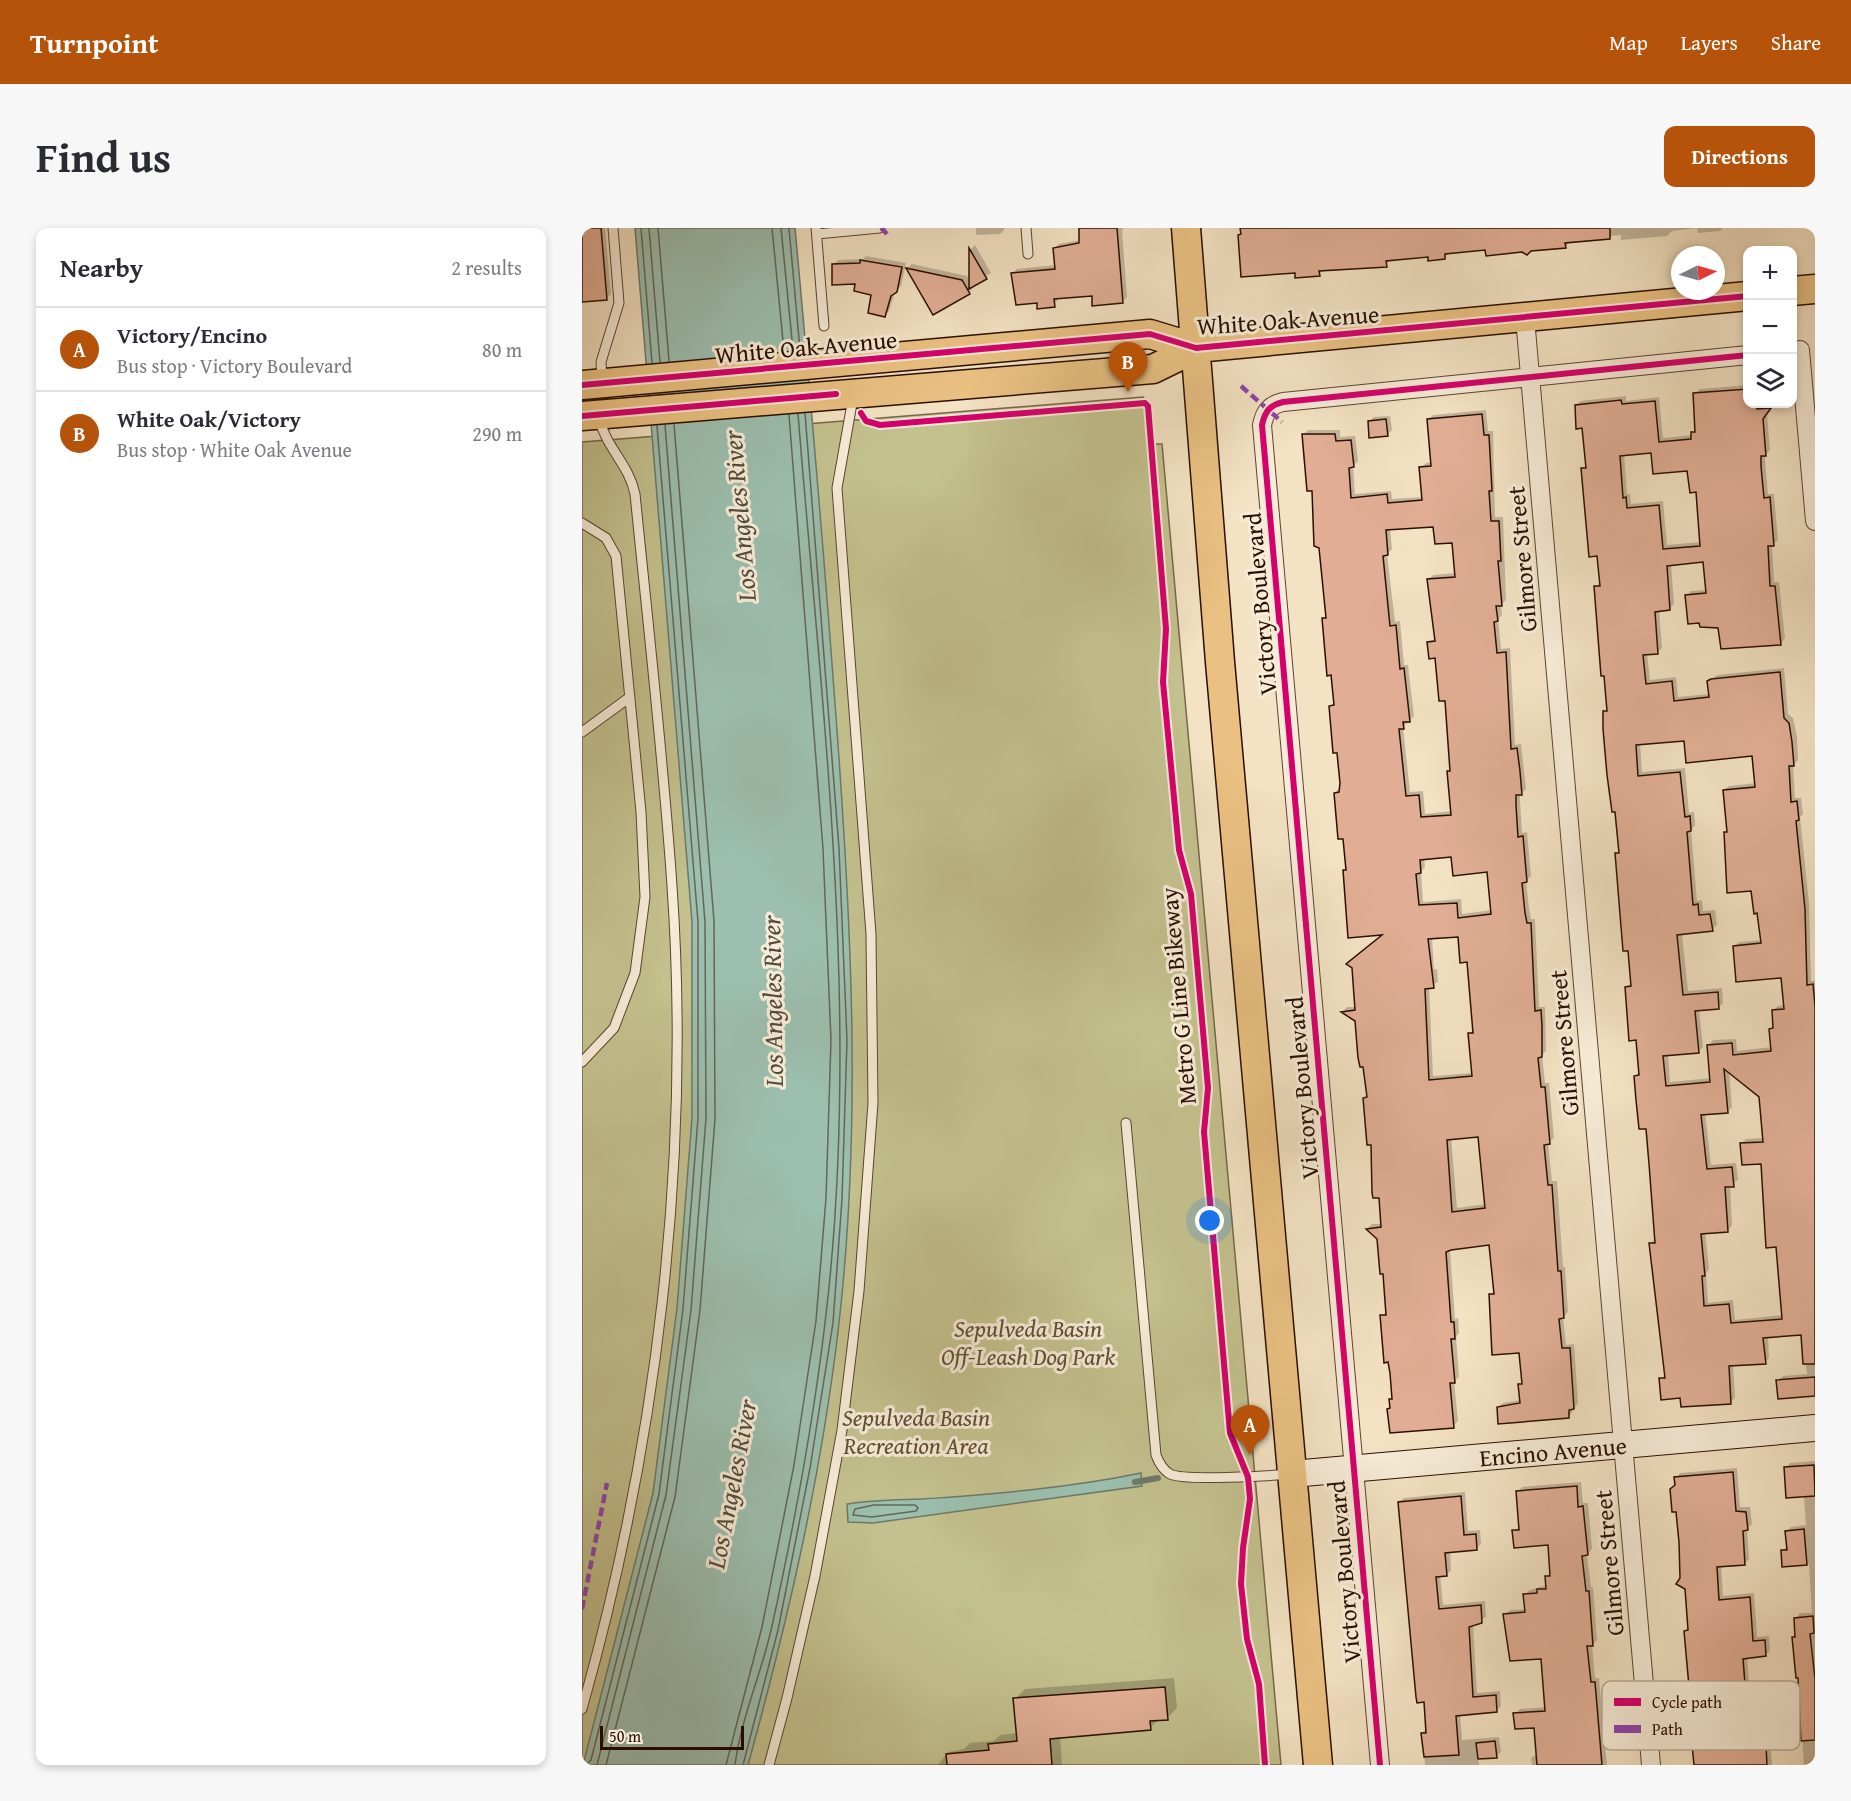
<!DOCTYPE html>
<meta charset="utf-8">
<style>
:root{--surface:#fff;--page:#f7f7f7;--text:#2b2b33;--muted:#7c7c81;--line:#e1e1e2;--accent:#b45309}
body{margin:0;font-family:"Gentium Book Plus",serif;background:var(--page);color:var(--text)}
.controls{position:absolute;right:18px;top:18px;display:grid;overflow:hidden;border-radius:12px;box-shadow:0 3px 9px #0003}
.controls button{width:54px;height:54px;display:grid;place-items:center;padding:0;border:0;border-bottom:2px solid var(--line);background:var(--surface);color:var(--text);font:30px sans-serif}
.compass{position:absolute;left:1089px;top:18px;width:54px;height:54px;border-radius:50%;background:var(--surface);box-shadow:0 3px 9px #0003;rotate:85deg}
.scale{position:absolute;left:18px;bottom:15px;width:144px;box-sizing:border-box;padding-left:6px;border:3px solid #2b0e00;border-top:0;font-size:16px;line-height:21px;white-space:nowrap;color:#2b0e00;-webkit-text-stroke:4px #f7ecd8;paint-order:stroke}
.you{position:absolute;left:628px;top:993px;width:21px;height:21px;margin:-15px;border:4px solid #fff;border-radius:50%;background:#1a73e8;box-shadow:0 0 0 9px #1a73e833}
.badge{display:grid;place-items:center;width:39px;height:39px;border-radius:50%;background:var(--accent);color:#fff;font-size:20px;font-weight:700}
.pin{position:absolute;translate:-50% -50px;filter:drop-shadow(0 2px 3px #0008)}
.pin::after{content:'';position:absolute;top:32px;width:21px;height:18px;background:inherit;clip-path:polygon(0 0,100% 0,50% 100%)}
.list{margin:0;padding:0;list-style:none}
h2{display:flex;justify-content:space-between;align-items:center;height:78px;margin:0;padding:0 24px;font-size:26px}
h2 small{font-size:20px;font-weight:400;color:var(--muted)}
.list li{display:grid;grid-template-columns:39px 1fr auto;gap:18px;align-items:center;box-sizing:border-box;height:84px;padding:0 24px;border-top:2px solid var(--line)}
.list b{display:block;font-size:22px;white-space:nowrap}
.list p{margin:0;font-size:20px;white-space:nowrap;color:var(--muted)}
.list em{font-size:20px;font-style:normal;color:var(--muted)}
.icon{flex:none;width:33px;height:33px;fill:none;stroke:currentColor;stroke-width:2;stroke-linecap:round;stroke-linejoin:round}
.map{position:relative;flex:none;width:1233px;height:1537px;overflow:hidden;border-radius:12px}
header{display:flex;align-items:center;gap:36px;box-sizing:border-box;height:84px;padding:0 30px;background:var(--accent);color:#fff}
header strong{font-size:28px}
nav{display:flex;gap:33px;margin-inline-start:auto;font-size:21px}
.intro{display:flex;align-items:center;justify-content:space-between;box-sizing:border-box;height:144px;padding:0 36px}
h1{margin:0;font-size:42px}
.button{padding:15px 27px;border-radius:12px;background:var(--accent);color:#fff;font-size:21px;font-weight:700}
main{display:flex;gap:36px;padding:0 36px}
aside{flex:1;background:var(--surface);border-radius:12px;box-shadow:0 3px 9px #0003}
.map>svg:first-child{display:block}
.green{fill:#c3c18e;stroke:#776847;stroke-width:1.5}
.water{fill:#9cbfaf;stroke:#6f7869;stroke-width:1.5}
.shadow{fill:#0003;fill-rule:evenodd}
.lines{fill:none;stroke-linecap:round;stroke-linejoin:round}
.shore{stroke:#646658;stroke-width:1.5}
.stream{stroke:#6f7869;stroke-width:6}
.building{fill:#e1ae95;stroke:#2b0e00;stroke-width:1.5;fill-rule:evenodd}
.lane-casing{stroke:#5d4331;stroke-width:11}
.street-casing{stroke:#5d4331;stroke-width:20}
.secondary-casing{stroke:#2b0e00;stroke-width:28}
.primary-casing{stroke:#2b0e00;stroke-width:31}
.lane{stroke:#f7ecd8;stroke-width:9}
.street{stroke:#f7ecd8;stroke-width:18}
.secondary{stroke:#f7ecd8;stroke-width:26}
.primary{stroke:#eac182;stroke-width:28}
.quiet{stroke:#8e44ad;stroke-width:4.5;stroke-dasharray:9 4.5;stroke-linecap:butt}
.cycleway-casing{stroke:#f7ecd8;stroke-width:10}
.cycleway{stroke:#d6006c;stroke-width:6}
.labels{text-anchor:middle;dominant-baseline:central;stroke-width:6;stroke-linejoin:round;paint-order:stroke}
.street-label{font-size:24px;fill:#2b0e00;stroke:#f7ecd8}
.park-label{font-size:24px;font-style:italic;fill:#604d32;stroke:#f7ecd8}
.water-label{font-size:26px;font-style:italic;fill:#534c3d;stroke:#f7ecd8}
.key{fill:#f7ecd8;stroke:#baa997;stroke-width:1.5}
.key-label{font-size:16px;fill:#2b0e00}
</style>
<header>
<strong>Turnpoint</strong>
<nav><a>Map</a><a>Layers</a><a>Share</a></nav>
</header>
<div class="intro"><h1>Find us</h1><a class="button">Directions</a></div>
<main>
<aside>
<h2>Nearby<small>2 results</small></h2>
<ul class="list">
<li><span class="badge">A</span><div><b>Victory/Encino</b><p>Bus stop · Victory Boulevard</p></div><em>80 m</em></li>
<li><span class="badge">B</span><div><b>White Oak/Victory</b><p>Bus stop · White Oak Avenue</p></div><em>290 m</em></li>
</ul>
</aside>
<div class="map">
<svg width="1233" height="1537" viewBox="0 0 1233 1537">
<rect width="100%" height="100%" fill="#f3e2c3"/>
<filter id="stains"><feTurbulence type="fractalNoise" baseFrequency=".00333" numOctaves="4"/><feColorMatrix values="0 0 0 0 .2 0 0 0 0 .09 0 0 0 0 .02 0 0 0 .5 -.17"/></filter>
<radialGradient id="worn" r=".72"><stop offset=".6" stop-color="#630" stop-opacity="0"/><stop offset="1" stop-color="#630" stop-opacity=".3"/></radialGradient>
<path class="green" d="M561 169 569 177 572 216H580L699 1537H0V214Z"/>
<path class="water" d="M53 0H213C228 163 242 325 254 489 269 690 280 893 257 1095 240 1245 206 1392 166 1537H1L71 1265 95 1080 110 890V694Z
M559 1245 560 1258 291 1295 266 1294 265 1276C290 1272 314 1272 339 1271 412 1266 487 1260 559 1245Z"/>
<path class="shadow" d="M0 0H23L29 66 25 70 0 72Z
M394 0H422V2L418 6 394 7Z
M498 0H542L540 2 545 69 540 74 511 66 477 69 472 78 456 73 431 46 435 41 474 37 472 21 477 16 499 12Z
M660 0H1141L1138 3 1116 5 1115 0 1090 3 1085 8 1039 12V7L1004 10 988 14 983 19 941 22 904 20 867 25 862 30 847 28 809 31 804 37 742 41 737 46 714 43 657 7Z
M393 17 409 45 390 57 391 60 387 64 351 85 325 40 330 36 385 48 388 55 389 21Z
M284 28 324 35 319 58 313 64 307 83 303 87 291 66 251 37 256 32 281 31Z
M1166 157V176H1191L1185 186 1188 222 1183 227V232L1186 266H1192L1196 312 1190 317 1192 354H1197L1203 410 1199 415 1138 398 1105 368 1109 363 1125 362 1123 332 1089 336 1092 376 1087 381 1077 382 1080 420 1075 424 1065 425 1068 452 1094 449 1096 469 1128 466 1127 454 1135 447 1202 440 1206 486 1211 490 1215 508 1216 532 1211 537 1213 570H1219L1221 586 1218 589 1227 675 1229 753H1233V1167L1196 1153 1201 1148 1225 1146 1220 1105 1186 1108 1187 1130 1183 1134 1151 1137 1153 1170 1148 1174 1099 1169 1079 1151 1084 1146 1068 1016 1073 1011 1065 899 1053 848 1058 843 1056 810 1045 759 1050 754 1022 484 1026 480 1014 359 1018 354 1017 326 1000 241 1005 236 1001 199 994 177 999 173 1044 168V173L1077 169 1081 210 1111 207 1115 200 1113 166 1118 161ZM1070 223 1107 242 1116 263 1119 314 1085 317 1081 273 1049 276 1048 266H1045L1042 226ZM1104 511 1172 527 1174 555 1147 558 1142 562 1146 602 1144 604 1170 661 1177 684 1180 712 1157 714 1153 718 1200 749 1203 777 1196 778 1191 782 1190 819 1155 823 1154 811 1131 812 1127 817 1130 850 1088 854 1086 827 1116 824 1121 819 1117 781 1136 780 1141 775 1140 760 1106 763 1100 705 1130 701 1135 697 1133 682 1121 683 1120 672 1115 673 1109 602 1113 597 1112 584 1107 585 1103 540 1060 544 1058 515ZM1147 843 1179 869 1182 910 1164 911 1159 916 1180 934 1195 1017 1201 1087 1153 1092 1151 1072 1126 1075 1124 1045 1127 1041 1123 1004 1146 1002 1150 997 1148 957 1156 952 1154 935 1129 937 1123 885 1146 883 1150 879Z
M904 182 906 203H911L913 289H921L924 372 919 377 920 387 916 391 919 421 928 420 933 517 939 516 944 561 938 566V572L940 605 945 604 949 648 944 653 947 680 949 691H953L957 779H963L964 823 960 827 963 855H967L972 910 966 915 970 953H975L981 1039H983L986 1084 981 1089 984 1117 992 1116 996 1175 987 1189 916 1179 921 1175 939 1172 938 1157 941 1153 939 1123 909 1067 913 1063 909 1016 868 1022 873 1091 876 1090 877 1105 874 1109 877 1149 872 1153 876 1193 871 1198 809 1179 810 1144 800 1088 805 1083 802 1044 797 1010 786 1000 790 996H800L783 870 786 867 774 792 761 783 765 779H774L804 705 762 643 766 640 762 609 753 566 760 555 748 478 753 474 741 391 745 387 731 261 721 207 726 202H758V209L773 208 776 233 771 238 773 266 809 263 810 271 841 269 839 240 844 235 850 234 846 192 851 187ZM852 298 871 313 874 345 851 347 846 352 854 410 846 415 854 428 865 471 869 541 866 544 870 583 843 586 841 563 828 564 821 499 832 488 826 437H822L818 393 813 394 805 326 810 321 808 301ZM871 628 907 643 910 682 880 686 879 671 841 674 839 643 843 639 842 630ZM877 707 886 733 892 801 888 806 891 845 851 848 847 759 856 754 855 741 852 742 850 709ZM898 908 904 976 875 980 869 910Z
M808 188 810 202 805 207 787 194 792 189Z
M1233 1233V1537H1222L1219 1497 1222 1494 1212 1410 1215 1407 1214 1390 1218 1385H1230L1227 1336 1201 1338 1200 1323 1205 1318V1303L1209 1299 1224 1297 1222 1268 1204 1240 1208 1235Z
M1155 1240 1158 1279H1168L1170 1296 1165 1301 1167 1331 1162 1336 1139 1337 1141 1368 1172 1365 1175 1409 1187 1408 1188 1422 1184 1427 1165 1429 1169 1478 1192 1476 1193 1491 1187 1496 1190 1537H1113L1112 1518 1117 1513 1103 1403 1107 1399 1104 1360 1099 1350 1094 1250 1098 1245Z
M999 1254 1001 1275H1006L1010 1321 1005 1327 1009 1359H1011L1015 1412 1010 1417 1013 1450H1017L1025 1537H950L949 1530 956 1525 953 1498 933 1486 938 1481 964 1479 960 1429 923 1387 928 1382 944 1381 943 1366 948 1362 965 1357 964 1349 969 1344 967 1315 932 1303 939 1298 936 1264 940 1259Z
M883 1264 886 1303 898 1302 899 1316 894 1321 868 1323 869 1342 864 1347H858L861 1377 903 1373 904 1389 891 1396 895 1465 918 1463 919 1478 914 1483 878 1486 880 1512 917 1509 919 1524 914 1528 896 1530 897 1537H843L840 1505 845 1500 817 1274 822 1270Z
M592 1450 595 1480 585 1490 578 1491 568 1500 478 1508 480 1537H356L366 1524 382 1521 388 1515 412 1513 418 1507 436 1505 433 1471 443 1461Z"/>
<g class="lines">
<path class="shore" d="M59 0 70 135
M67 0 78 134
M76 0 87 133
M190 0 202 123
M199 0 211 122
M207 0 218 122
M292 1277H333L336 1280 334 1283 290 1289 271 1287 273 1281Z
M4 1537 9 1532 77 1266 101 1081 116 890V694L75 198
M15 1537 84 1267 109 1082 124 890 123 694 83 197
M24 1537 93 1269 118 1082 133 891 132 693 92 196
M144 1537 180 1399 212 1237 234 1093 244 970 249 812 241 621 207 187
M153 1537C159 1490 180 1444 190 1398 212 1298 231 1196 243 1095 280 793 240 486 216 186
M161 1537 196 1402 228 1240 251 1095 260 971 265 812 257 620 223 185"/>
<path class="stream" d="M553 1254 576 1250"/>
</g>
<path class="building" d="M0 0H19L25 72 0 74Z
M497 0H535L541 75 510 78V68L472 71 473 79 455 81V75L434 77 429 45 473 41 471 20 497 15Z
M658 0H1028V11L983 15 984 20 949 23 945 27 940 24 904 28 903 22 863 26V31L846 33V29L804 33 805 39 737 43 738 48 713 50V45L659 49 656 7 659 6Z
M387 20 405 51 387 61Z
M278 32 320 39 315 64 309 68 303 89 286 85 289 67 272 63 273 56 250 57V36L278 35Z
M324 40 380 52 388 66 351 87Z
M1166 161V176H1174L1175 181 1189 180 1181 191 1184 228H1179V238L1182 270 1188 269 1192 318H1186L1188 358H1193L1199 417 1139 421 1136 400 1118 399 1117 395 1106 396 1103 367 1124 365 1121 334 1085 338 1088 382 1073 384 1076 426 1061 427 1064 456 1090 453 1092 473 1127 469 1125 453 1129 451 1198 444 1202 490 1207 495 1210 514 1212 538H1207L1209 574 1215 573 1217 592 1214 593 1223 681 1225 757 1231 756 1233 778V1136H1221L1219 1107 1181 1110 1184 1136 1147 1138 1149 1176 1099 1179 1098 1170 1079 1172 1077 1150H1083L1067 1015H1073L1067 936 1064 901H1057L1054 872 1052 848 1057 847 1054 812 1047 813 1043 759 1049 758 1046 723H1041L1033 625H1037L1033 584H1030L1025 547 1021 501V483H1025L1022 448H1019L1012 358H1018L1015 328 1007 329 999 240H1004L1000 200 994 201 993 177 1039 172 1040 176 1073 173 1077 214 1109 211V204H1113L1111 165ZM1069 225 1071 246 1105 243 1108 265 1114 264 1118 318 1081 321 1077 277 1045 280 1044 269 1041 270 1038 228ZM1102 513 1104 535 1170 528 1173 559 1141 562 1145 604H1142L1145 665 1169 663 1172 686 1175 685 1179 715 1151 718 1154 754 1199 750 1202 781 1190 782 1191 800 1187 801 1189 823 1151 827 1150 815 1125 817 1128 854 1084 858 1081 828 1117 825 1113 783 1137 781 1136 764 1101 767 1095 707 1131 703 1128 686 1117 687 1116 676 1111 677 1105 604 1109 603 1108 588 1103 589 1098 544 1056 548 1054 517ZM1142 841 1177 869 1181 914 1158 915 1160 937 1179 936 1184 1020 1194 1019 1200 1091 1149 1095 1147 1076 1122 1078 1120 1048H1123L1119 1006 1146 1004 1143 959H1152L1150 939 1125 941 1119 887 1146 885Z
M900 186 902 207H907L910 263H907L909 293H917L919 333H916L920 378H914L916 393 912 394 915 425 924 424 929 521 935 520 938 543 940 567H934V577L936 609 941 608 945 654 940 655 943 685 945 695H949L953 783 959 782 960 798V829L956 830 959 859H963L968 916 962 917 966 957H970L976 1043H979L982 1090 977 1091 980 1120H988L992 1181 987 1182V1190L916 1196 915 1179 938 1175 936 1156H940L937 1125 910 1127 907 1066H912L907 1017 869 1022 864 1024 869 1094H872L873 1111H869L873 1155H868L872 1200 808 1205 805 1181 808 1180 807 1171H810L808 1145 806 1134 802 1135 798 1087H804L801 1046H798L795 1011 784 1001 799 999 797 970H791L790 965 789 917H785L781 870 785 869 781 839H778L776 830 773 793 759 784 773 782 770 740 764 736 800 707 766 710 761 642H764L761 611H756L752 565 757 564 758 555 755 525H751L747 478 752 477 749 447 745 448 740 390H744L737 320 732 318 730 263H725L720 206H753L754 213 769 212 772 239 767 240 769 270 805 266 806 275 840 272 837 239 849 238 845 191ZM851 299 853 316 870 315 873 349 845 351 853 413 845 414 847 431 853 430 857 473H863L868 543H865L869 587 839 589 837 567 824 568 817 501H822L821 494H828L822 440 818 441 814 397 808 398 801 328 806 327 804 302ZM869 629 871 648 905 644 909 686 876 690 875 675 837 677 834 646 839 645 838 632ZM876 709 878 735 885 734 891 805H886L890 848 847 852 843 761 852 760 846 711ZM896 909 903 980 870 984 865 912Z
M804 191 806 208 787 210 786 193Z
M1233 1149V1168L1196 1171 1194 1152Z
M1232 1237 1233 1268 1204 1270 1202 1239Z
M1151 1244 1154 1283 1164 1284 1166 1302 1161 1303 1163 1337 1135 1339 1137 1372 1168 1369 1171 1413 1183 1412 1184 1428 1161 1431 1165 1481 1188 1480 1189 1497H1183L1185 1537H1112L1110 1517H1116L1113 1486 1109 1487V1481L1102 1403 1106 1402 1103 1361 1094 1356 1098 1350 1097 1314 1094 1284H1090L1088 1261 1093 1257 1092 1249Z
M995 1258 996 1279 1001 1278 1006 1327 1000 1328 1004 1363H1007L1011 1418H1005L1009 1454H1013L1020 1537H955L952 1500 933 1501 931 1485 963 1483 959 1431 928 1433 921 1386 943 1384 941 1366 955 1365V1361H964L963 1348H968L966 1317 932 1320 930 1302H937L934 1263Z
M879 1268 882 1307 894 1306 895 1322 863 1325 865 1348 854 1349 857 1381 899 1377 900 1395 887 1399 891 1469 914 1467 915 1484 874 1488 877 1527 842 1529 839 1505H844L842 1474 835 1475 834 1469 816 1274Z
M1222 1301 1225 1337 1200 1339 1199 1322H1205L1203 1303Z
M1231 1388 1232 1405 1228 1406 1233 1451V1512L1219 1513 1216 1450H1214L1210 1409H1213L1212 1390Z
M583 1459 586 1492 568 1493 569 1502 468 1511 470 1537H365L364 1526 407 1522 406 1516 435 1513 431 1470Z
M913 1513 915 1530 896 1531 894 1515Z"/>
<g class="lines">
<defs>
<path id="lane" d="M234 0 242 98
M444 0 446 26
M235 6 298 0
M20 154 19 134 37 75 31 0
M0 295 24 310 34 328 59 584 63 669 53 745 32 800 0 834
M0 504 48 469
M544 895 574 1227C577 1235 581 1242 588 1246 601 1253 688 1248 707 1246
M0 1481C75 1216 109 933 90 658 81 527 66 397 53 266 47 236 23 219 17 189
M187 1537 205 1470 233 1348 260 1202 277 1063 291 875 289 706 255 260 271 170"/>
<path id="street" d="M943 90 1069 1537
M1218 122 1233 293
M798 1537 680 197C683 183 688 177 701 174L1166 127"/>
<g id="secondary">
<path id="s1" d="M710 1246 1233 1200"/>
</g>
<path id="primary" d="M604 0 638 434 736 1537
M1210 63 1233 61
M0 157 568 106 614 120
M0 188 571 141 614 120 1166 68"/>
</defs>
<use href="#lane" class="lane-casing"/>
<use href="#street" class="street-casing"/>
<use href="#secondary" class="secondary-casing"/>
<use href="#primary" class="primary-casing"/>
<use href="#lane" class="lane"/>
<use href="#street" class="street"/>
<use href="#secondary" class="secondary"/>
<use href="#primary" class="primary"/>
<path class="quiet" d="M299 0 305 6
M659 158 700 194
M0 1381 25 1255"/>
<defs>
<path id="cycleway" d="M0 157 568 106 614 120 1166 68
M279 185 284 193 298 197 563 175 566 178 584 401 581 454 597 622 609 666 626 860 622 904 648 1205 666 1249 668 1271 661 1320 659 1356 665 1411 677 1456 683 1537
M0 188 254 166
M798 1537 680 197C683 183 688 177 701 174L1166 127"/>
</defs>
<use href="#cycleway" class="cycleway-casing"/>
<use href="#cycleway" class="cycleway"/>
</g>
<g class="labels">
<g class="street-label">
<text transform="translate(706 92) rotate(-4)">White Oak Avenue</text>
<text transform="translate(224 119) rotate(-5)">White Oak Avenue</text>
<text transform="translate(940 331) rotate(-95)">Gilmore Street</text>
<text transform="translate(678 376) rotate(-95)">Victory Boulevard</text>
<text transform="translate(596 768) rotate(-95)">Metro G Line Bikeway</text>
<text transform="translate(982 815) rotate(-95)">Gilmore Street</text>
<text transform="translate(720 860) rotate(-95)">Victory Boulevard</text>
<text stroke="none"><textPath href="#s1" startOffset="262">Encino Avenue</textPath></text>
<text transform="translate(1027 1335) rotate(-95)">Gilmore Street</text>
<text transform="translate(762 1344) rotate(-95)">Victory Boulevard</text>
</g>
<g class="park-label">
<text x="446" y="1100">Sepulveda Basin<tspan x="446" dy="28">Off-Leash Dog Park</tspan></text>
<text x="334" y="1189">Sepulveda Basin<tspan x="334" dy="28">Recreation Area</tspan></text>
</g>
<g class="water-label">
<text transform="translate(157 288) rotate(-95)">Los Angeles River</text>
<text transform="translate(190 773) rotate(-91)">Los Angeles River</text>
<text transform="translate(149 1256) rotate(-79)">Los Angeles River</text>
</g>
</g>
<rect x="1020" y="1453" width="198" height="69" rx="9" class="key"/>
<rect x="1032" y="1470" width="27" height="8" fill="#d6006c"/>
<rect x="1032" y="1497" width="27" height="8" fill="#8e44ad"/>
<g class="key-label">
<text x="1070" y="1480">Cycle path</text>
<text x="1070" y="1507">Path</text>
</g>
<rect width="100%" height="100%" filter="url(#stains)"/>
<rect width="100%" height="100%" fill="url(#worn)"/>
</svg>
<div class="controls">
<button>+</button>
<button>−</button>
<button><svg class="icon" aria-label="layers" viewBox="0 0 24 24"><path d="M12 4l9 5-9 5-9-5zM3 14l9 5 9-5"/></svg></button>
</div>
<svg class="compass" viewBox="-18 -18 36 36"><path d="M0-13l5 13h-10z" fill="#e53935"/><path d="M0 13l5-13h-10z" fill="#7c7c81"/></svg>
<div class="scale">50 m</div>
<div class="you"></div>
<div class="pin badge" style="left:668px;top:1227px">A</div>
<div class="pin badge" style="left:546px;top:164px">B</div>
</div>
</main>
